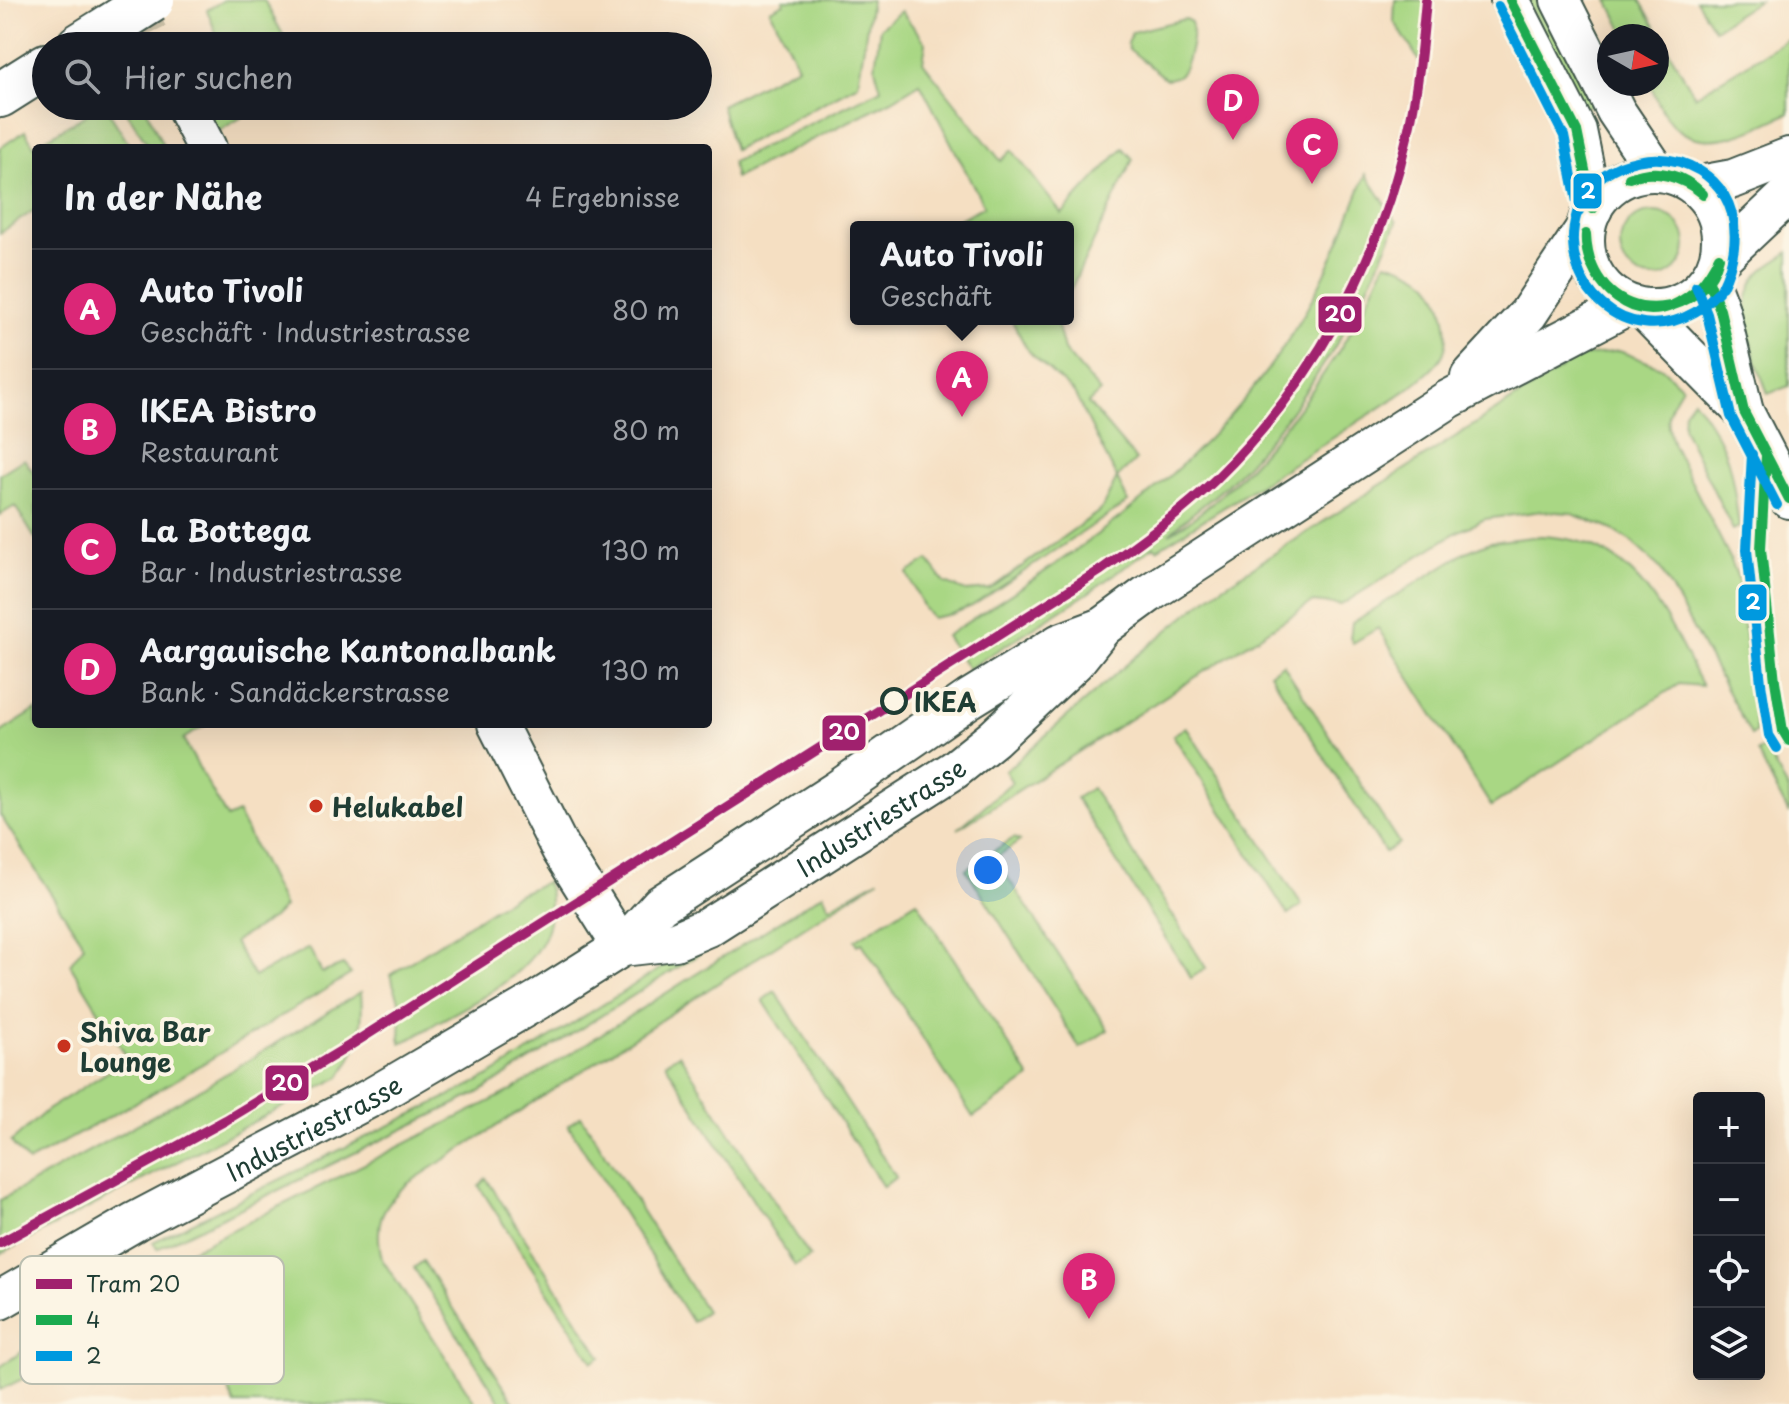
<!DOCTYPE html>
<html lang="de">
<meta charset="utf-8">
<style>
:root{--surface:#171b24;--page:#20242c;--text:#f1f3f6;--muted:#9ea1a6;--line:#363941;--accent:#db2777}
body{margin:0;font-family:"Playpen Sans",sans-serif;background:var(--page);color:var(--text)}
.controls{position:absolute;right:24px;bottom:24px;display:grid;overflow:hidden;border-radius:8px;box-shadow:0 8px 32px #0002}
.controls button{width:72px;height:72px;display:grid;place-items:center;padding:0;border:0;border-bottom:2px solid var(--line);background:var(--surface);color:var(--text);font:40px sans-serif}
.compass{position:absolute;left:1597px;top:24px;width:72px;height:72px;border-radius:50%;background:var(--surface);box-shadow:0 8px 32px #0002;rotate:99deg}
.you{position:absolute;left:988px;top:870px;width:28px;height:28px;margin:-20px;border:6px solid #fff;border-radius:50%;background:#1a73e8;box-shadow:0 0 0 12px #1a73e833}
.badge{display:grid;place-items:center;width:52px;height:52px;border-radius:50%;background:var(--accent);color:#fff;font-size:26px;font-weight:700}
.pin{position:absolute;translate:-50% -66px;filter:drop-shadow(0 2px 4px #0008)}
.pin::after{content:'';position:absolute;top:42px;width:28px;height:24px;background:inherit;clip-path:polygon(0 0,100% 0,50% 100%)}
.popup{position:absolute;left:850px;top:221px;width:224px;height:104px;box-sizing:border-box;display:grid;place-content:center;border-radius:8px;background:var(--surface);filter:drop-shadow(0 2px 6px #0005);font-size:26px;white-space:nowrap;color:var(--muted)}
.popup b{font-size:30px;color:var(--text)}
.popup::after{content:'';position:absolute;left:50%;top:100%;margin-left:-16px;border:16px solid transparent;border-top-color:var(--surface)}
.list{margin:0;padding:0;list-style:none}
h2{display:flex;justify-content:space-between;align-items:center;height:104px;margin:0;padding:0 32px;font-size:34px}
h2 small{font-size:26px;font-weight:400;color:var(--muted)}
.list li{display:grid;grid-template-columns:52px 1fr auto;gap:24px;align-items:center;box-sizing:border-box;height:120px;padding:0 32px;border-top:2px solid var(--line)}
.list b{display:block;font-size:30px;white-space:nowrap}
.list p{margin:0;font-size:26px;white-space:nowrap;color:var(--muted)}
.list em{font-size:26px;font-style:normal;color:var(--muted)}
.icon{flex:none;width:44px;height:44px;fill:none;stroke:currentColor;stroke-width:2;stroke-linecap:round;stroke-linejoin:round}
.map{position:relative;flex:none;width:1789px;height:1404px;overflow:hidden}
.search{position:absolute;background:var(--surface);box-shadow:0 8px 32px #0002;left:32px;top:32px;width:680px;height:88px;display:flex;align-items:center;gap:20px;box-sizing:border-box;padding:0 28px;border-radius:44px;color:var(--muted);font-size:30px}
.panel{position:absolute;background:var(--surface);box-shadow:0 8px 32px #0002;left:32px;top:144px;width:680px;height:584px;border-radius:8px}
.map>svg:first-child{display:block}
.green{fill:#a9d784;stroke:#648a5c;stroke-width:2}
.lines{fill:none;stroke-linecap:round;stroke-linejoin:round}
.minor-tunnel{stroke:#cabfa6;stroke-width:38;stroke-dasharray:38 19;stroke-linecap:butt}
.minor-casing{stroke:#3f5549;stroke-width:42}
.major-casing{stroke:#3f5549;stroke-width:48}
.minor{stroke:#fff;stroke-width:38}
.major{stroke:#fff;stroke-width:44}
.major-bridge-casing{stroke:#3f5549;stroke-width:48;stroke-linecap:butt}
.major-bridge{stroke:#fff;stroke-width:44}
.bus-1-casing{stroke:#fcf5e5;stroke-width:16}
.bus-2-casing{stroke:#fcf5e5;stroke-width:16}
.bus-1{stroke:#1aaa50;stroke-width:10}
.bus-2{stroke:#0099df;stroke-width:10}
.tram-1-casing{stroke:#fcf5e5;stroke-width:16}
.tram-1{stroke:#a0216e;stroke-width:10}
.stop-dot{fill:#fcf5e5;stroke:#1f3d34;stroke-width:4}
.poi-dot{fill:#c8321e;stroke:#fcf5e5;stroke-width:3}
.labels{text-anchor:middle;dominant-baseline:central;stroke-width:8;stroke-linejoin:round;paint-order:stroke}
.stop-label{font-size:26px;font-weight:bold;fill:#1f3d34;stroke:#fcf5e5;text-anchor:start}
.poi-label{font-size:26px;font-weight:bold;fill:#1f3d34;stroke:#fcf5e5;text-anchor:start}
.street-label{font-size:26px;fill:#1f3d34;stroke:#fcf5e5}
.key{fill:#fcf5e5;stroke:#babeb0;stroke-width:2}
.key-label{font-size:22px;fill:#1f3d34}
.line-badge{stroke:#fcf5e5;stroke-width:3}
.badge-label{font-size:22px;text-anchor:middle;font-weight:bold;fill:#fff}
</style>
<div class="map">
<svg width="1789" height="1404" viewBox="0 0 1789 1404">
<rect width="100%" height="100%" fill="#fcf5e5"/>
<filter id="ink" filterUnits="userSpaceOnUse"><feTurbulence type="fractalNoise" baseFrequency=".0125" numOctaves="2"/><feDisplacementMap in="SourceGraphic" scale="16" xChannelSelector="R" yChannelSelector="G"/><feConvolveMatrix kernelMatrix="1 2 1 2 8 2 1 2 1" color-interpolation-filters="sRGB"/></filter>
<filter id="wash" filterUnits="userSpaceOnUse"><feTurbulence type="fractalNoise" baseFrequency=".006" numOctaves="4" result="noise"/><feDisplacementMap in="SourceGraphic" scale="32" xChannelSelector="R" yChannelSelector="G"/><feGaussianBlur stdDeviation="1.8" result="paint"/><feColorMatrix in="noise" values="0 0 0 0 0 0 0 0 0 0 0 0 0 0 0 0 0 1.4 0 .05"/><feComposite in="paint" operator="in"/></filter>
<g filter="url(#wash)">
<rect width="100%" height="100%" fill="#f5dfc2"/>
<path class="green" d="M224 0H264L289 46H221L207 10Z
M783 0H871L858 84 734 150 721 105 798 66 770 10 784 3Z
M1395 0H1433L1427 73 1394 21Z
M1526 0H1541L1593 103 1583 110Z
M1608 0H1640L1695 96 1789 38V113C1754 129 1704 158 1671 123 1661 113 1656 96 1650 84H1657V36H1626Z
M1696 0H1759L1714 29Z
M901 11 926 43 923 62 1001 161 1012 150 1062 214 1123 148 1133 159 1068 295V227H959L956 221 984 206 920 83 892 100 735 178 732 162 881 89 875 68 880 28Z
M1185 19 1191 22C1195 33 1189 67 1179 75 1174 79 1172 78 1166 79L1129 49 1127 43 1132 32Z
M101 106H105L131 148H36V209L0 233V148L25 131 34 146Z
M123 106H145L164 148H150Z
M204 106H260L217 132Z
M1366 174 1397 222C1358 319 1303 408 1229 483 1210 501 1187 516 1169 534 1240 493 1314 394 1356 323 1367 304 1376 282 1386 262 1402 267 1417 271 1429 283 1444 299 1453 339 1441 358 1427 380 1376 410 1353 425 1289 467 1223 508 1157 549L1154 546 1088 593 968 669 946 636C1081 550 1214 464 1298 324 1327 277 1346 225 1366 174Z
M1620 245a33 33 0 1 1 66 0a33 33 0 1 1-66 0Z
M1789 252V386L1768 394C1755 360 1730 300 1763 270 1771 263 1781 258 1789 252Z
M1011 319H1056L1064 350 1100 392 1088 403 1136 460 1117 478 1128 502 972 606 952 614 932 618 925 610 907 573 928 560 945 583 966 591 990 589 1101 510 1117 478 1074 393 1028 351Z
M1619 351 1661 367 1682 387C1667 412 1663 416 1673 445L1730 558 1739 581 1756 732 1751 735 1660 568 1632 542 1613 530 1570 513 1542 511 1485 519 1457 532 1341 605 1313 602 958 829 1012 782 1005 771 1134 658 1216 591 1579 357Z
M1693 399C1731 449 1731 467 1739 527L1733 530 1683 427 1684 411Z
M24 459 36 476V540L15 506 0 515V474Z
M1541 536C1555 537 1570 538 1583 543 1647 563 1673 632 1702 686L1679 684 1491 806 1378 628 1353 643 1350 638 1352 623 1466 552 1490 542Z
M1283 664 1399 843 1385 852 1270 673Z
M36 710V724H207L183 739 227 818 238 813 284 907 273 918 234 942 254 977 309 948 322 973 343 965 351 974 171 1083 28 1162 11 1142 47 1110 128 1059 70 964 84 945 0 815V733Z
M1186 727 1302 905 1288 915 1173 735Z
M1765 748 1789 791V814L1757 752Z
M1092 788 1206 968 1191 978 1076 798Z
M1014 838 1020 841 995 858 1108 1030 1080 1048 966 869Z
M879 879 407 1184C380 1207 374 1224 382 1259L476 1404H235L166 1263 511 1091 823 894 829 907Z
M546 882C551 892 550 902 550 913 547 967 480 999 438 1022 426 1029 413 1040 400 1043L401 1006 390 975 514 896Z
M917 901 1030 1078 973 1117 862 943 858 945 855 940Z
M696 946 701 953 478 1093 157 1249 153 1242 488 1077Z
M775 991 896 1177 883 1187 763 1000Z
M361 992C364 1026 359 1049 340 1077L0 1254V1200L194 1093Z
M679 1054 810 1257 795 1266 665 1063Z
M581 1116 706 1311 692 1322 568 1125Z
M486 1178 601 1357 593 1362 479 1186Z
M423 1261 515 1404H502L414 1268Z
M149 1275 186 1349 153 1364 128 1308 132 1287Z
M67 1320H95L104 1326 106 1338 0 1390V1367Z"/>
</g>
<g filter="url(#ink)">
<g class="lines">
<path class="minor-tunnel" d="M132 0 154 46"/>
<defs>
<g id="minor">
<path d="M1510 0 1577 131 1593 209"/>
<path d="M1560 0 1616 111 1657 172"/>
<path d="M185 106 207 148"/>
<circle cx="1653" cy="240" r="68"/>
<path d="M1695 186 1733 179 1789 157"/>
<path d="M1719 260 1789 194"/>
<path d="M1709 281 1720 310 1744 412 1789 499"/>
<path d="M1642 308 1744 412"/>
<path d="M1470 377 1528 314 1586 227"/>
<path d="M497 724 561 850 622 947"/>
<path id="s1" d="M622 947 675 941 708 927 954 770 994 738 1075 662 1103 627 1148 594 1449 399 1629 305"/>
<path id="s2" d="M0 1300 136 1221 374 1096 538 1000 622 947 660 905 836 791 969 699 1060 643 1103 627"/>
</g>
<path id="major" d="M79 46 111 26
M0 95 46 66"/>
</defs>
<use href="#minor" class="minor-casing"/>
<use href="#major" class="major-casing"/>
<use href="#minor" class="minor"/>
<use href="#major" class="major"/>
<defs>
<path id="major-bridge" d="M111 26 152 0"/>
</defs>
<use href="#major-bridge" class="major-bridge-casing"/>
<use href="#major-bridge" class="major-bridge"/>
<defs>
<path id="bus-1" d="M1510 0 1577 131 1593 209
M1629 178C1656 167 1683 174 1703 194
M1629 178C1654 168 1683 177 1703 194
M1586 234C1588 282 1621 316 1671 306
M1586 234C1583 276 1626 324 1671 306
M1709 281 1720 310 1744 412 1789 499
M1671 306C1695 295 1707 281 1719 257
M1671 306C1695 299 1713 282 1719 257
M1766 455 1761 549 1775 681 1783 731 1789 741"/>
<path id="bus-2" d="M1498 6 1564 136 1579 212
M1696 286 1707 314 1731 416 1777 505
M1718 292C1711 298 1704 307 1695 312 1627 351 1555 286 1577 213 1584 190 1599 175 1620 166 1640 158 1659 156 1680 162 1738 181 1746 238 1722 287
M1752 454 1747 550 1761 683 1769 735 1777 748"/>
</defs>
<use href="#bus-1" class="bus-1-casing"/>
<use href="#bus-2" class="bus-2-casing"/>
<use href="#bus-1" class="bus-1"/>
<use href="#bus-2" class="bus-2"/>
<defs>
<path id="tram-1" d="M0 1243 226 1120 349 1046 1101 570C1140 542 1181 513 1216 479 1312 385 1379 264 1408 133 1418 89 1422 45 1426 0"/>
</defs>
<use href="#tram-1" class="tram-1-casing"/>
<use href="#tram-1" class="tram-1"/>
</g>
</g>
<circle class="stop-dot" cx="894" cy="701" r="12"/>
<g class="poi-dot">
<circle cx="316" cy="806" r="8"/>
<circle cx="64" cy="1046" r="8"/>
</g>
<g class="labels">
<g class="stop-label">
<text x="914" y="701">IKEA</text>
</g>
<g class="poi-label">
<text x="332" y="806">Helukabel</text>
<text x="80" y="1031">Shiva Bar<tspan x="80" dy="30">Lounge</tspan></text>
</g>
<g class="street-label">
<text stroke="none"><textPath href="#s1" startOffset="294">Industriestrasse</textPath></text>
<text stroke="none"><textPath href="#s2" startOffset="358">Industriestrasse</textPath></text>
</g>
</g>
<rect x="20" y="1256" width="264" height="128" rx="12" class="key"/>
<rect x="36" y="1279" width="36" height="10" fill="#a0216e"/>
<rect x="36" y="1315" width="36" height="10" fill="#1aaa50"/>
<rect x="36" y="1351" width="36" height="10" fill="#0099df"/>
<g class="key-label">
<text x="86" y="1292">Tram 20</text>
<text x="86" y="1328">4</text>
<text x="86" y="1364">2</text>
</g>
<g class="line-badge">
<rect x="1572" y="172" width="31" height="38" rx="8" fill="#0099df"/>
<rect x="1317" y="295" width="46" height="39" rx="8" fill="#a0216e"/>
<rect x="1737" y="583" width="31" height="39" rx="8" fill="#0099df"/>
<rect x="821" y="714" width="46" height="38" rx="8" fill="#a0216e"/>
<rect x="264" y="1064" width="46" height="38" rx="8" fill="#a0216e"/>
</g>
<g class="badge-label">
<text x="1588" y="199">2</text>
<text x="1340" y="322">20</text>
<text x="1753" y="610">2</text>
<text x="844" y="740">20</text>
<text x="287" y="1091">20</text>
</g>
</svg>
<div class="controls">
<button>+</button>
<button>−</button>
<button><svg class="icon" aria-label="locate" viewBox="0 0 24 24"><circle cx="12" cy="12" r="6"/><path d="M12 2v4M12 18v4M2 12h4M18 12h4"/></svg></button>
<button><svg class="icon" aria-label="layers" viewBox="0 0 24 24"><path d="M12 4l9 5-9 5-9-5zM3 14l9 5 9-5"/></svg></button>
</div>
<svg class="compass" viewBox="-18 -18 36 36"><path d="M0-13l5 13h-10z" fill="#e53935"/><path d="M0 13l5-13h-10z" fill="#9ea1a6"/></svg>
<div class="you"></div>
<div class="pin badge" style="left:962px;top:417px">A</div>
<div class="popup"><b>Auto Tivoli</b>Geschäft</div>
<div class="pin badge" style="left:1089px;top:1319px">B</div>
<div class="pin badge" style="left:1312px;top:184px">C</div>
<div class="pin badge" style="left:1233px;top:140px">D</div>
<div class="search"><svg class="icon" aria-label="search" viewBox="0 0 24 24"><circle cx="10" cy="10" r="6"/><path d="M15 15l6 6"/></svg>Hier suchen</div>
<section class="panel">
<h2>In der Nähe<small>4 Ergebnisse</small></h2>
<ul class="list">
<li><span class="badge">A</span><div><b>Auto Tivoli</b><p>Geschäft · Industriestrasse</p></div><em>80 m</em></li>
<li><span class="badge">B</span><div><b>IKEA Bistro</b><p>Restaurant</p></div><em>80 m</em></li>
<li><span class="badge">C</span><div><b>La Bottega</b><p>Bar · Industriestrasse</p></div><em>130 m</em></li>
<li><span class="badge">D</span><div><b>Aargauische Kantonalbank</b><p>Bank · Sandäckerstrasse</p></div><em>130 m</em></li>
</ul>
</section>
</div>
